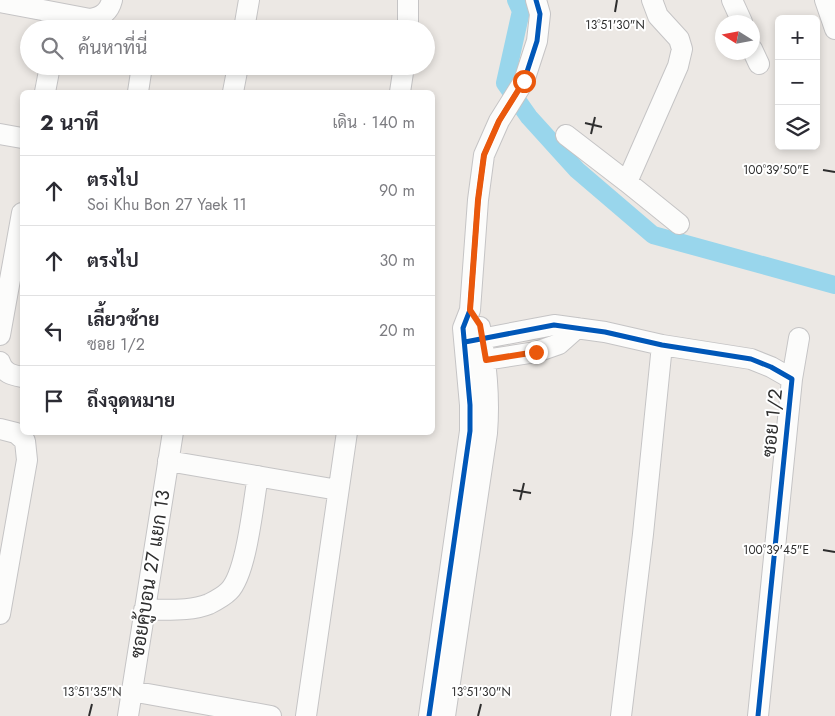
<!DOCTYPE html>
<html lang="th">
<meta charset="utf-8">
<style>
:root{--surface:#fff;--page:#f7f7f7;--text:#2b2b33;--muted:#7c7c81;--line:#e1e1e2}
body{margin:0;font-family:Jost,Sarabun,sans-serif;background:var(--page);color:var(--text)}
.controls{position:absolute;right:15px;top:15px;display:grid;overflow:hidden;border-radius:8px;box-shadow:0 2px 8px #0003}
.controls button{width:45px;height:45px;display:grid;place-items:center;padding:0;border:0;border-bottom:1px solid var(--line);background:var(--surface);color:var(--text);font:25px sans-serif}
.compass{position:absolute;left:715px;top:15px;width:45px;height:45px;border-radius:50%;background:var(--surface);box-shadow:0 2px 8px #0003;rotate:281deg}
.stop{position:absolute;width:15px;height:15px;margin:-11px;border:4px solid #ea580c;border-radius:50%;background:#fff}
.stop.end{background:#ea580c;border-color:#fff;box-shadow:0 1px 5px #0008}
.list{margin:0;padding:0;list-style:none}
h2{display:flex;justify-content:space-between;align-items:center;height:65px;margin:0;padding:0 20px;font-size:21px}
h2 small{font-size:16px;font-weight:400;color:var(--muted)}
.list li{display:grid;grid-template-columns:32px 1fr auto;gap:15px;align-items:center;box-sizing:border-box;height:70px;padding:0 20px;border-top:1px solid var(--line)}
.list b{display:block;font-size:19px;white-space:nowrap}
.list p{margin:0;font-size:16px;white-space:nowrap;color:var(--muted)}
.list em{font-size:16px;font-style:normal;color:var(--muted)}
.icon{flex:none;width:28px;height:28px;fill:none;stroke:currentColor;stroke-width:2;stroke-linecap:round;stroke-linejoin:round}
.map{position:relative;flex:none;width:835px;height:716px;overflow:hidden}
.search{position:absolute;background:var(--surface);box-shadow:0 2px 8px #0003;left:20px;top:20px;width:415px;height:55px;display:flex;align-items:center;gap:12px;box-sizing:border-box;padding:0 18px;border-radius:28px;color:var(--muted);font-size:19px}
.panel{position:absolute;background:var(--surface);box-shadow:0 2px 8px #0003;left:20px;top:90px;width:415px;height:345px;border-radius:8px}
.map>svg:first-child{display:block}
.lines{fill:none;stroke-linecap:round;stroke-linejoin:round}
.canal{stroke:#99d6ec;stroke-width:18}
.street-casing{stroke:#c5c4c5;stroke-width:22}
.street{stroke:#fcfcfb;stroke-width:20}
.cycleway-casing{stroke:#fff;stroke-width:8}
.cycleway{stroke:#0057b8;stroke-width:5}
.route{stroke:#ea580c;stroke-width:6}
.ticks{fill:none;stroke:#2e2e2e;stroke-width:2}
.labels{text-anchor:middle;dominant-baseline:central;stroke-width:4;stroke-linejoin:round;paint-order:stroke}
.street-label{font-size:19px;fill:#2e2e2e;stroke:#fff}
.ticks-label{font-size:12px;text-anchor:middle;fill:#2e2e2e;stroke:#fff;stroke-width:4;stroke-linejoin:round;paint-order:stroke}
</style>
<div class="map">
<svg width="835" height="716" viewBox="0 0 835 716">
<rect width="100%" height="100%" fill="#ece8e4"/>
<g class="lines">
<path class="canal" d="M516 0 521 11 505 83 529 117 577 170 653 235 835 285"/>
<defs>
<path id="street" d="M732 0 742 22
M825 0 835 29
M0 2 90 19C102 17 109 12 112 0
M244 29 249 0
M408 29V0
M752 49 759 64
M45 92 50 66
M138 92 142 66
M233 92 238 66
M400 92 404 66
M0 134 22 138
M566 135 627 182 678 66 682 49 679 39 658 16 652 0
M627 182 679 224
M0 335 22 213
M465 342 554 325 605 332 662 345 751 359 771 367 792 379 758 716
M0 362C3 373 12 375 22 377
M472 362 536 352 559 344 577 328
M792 379 799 338
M0 429 16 433 25 441 27 460 0 614
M168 461 338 490
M144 610C165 609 189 612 209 604 215 601 224 596 229 591 247 573 253 503 258 476
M131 691 271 716
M128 716 173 432
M306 716 347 432
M429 716 470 431V405L463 328 470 310 478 200 484 155 499 121 524 81 537 41 540 14 536 0
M445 716 487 433C490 395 486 364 480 327
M621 716 643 534 662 345"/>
</defs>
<use href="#street" class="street-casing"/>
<use href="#street" class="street"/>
<defs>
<path id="cycleway" d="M465 342 554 325 605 332 662 345 751 359 771 367 792 379 758 716
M429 716 470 431V405L463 328 470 310 478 200 484 155 499 121 524 81 537 41 540 14 536 0"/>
</defs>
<use href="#cycleway" class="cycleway-casing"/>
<use href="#cycleway" class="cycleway"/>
</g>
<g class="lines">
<path class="route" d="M524 81 499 121 484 155 478 200 470 310 480 325 486 360 536 352"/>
</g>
<path class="ticks" d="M615 12 617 0M585 123 602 127M591 134 595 117M823 170 835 172M513 490 531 493M520 500 524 483M823 550 835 552M89 716 92 704M478 716 481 704"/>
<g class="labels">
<g class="street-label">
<text transform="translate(772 423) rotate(-84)">ซอย 1/2</text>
<text transform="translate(150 574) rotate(-81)">ซอยคู้บอน 27 แยก 13</text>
</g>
</g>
<g class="ticks-label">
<text x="615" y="29">13°51'30"N</text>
<text x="776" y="174">100°39'50"E</text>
<text x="776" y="554">100°39'45"E</text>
<text x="92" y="696">13°51'35"N</text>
<text x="481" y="696">13°51'30"N</text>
</g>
</svg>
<div class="controls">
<button>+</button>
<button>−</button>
<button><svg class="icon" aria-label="layers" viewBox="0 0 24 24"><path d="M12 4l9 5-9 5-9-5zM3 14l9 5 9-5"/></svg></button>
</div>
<svg class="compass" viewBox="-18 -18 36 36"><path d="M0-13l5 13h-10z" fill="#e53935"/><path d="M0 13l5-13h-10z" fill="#7c7c81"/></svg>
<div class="stop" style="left:524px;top:81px"></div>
<div class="stop end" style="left:536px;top:352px"></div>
<div class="search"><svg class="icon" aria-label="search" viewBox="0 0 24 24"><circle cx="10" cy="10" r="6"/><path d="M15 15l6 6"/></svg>ค้นหาที่นี่</div>
<section class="panel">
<h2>2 นาที<small>เดิน · 140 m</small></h2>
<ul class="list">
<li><svg class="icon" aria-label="ahead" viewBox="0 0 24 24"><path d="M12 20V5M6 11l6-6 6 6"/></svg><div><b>ตรงไป</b><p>Soi Khu Bon 27 Yaek 11</p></div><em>90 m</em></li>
<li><svg class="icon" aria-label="ahead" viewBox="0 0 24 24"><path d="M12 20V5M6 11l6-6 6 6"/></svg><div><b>ตรงไป</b></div><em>30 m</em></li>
<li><svg class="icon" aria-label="left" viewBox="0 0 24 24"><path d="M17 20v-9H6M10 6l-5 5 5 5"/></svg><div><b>เลี้ยวซ้าย</b><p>ซอย 1/2</p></div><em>20 m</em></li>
<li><svg class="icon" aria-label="arrive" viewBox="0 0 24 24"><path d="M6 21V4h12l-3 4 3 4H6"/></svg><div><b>ถึงจุดหมาย</b></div></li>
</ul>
</section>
</div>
